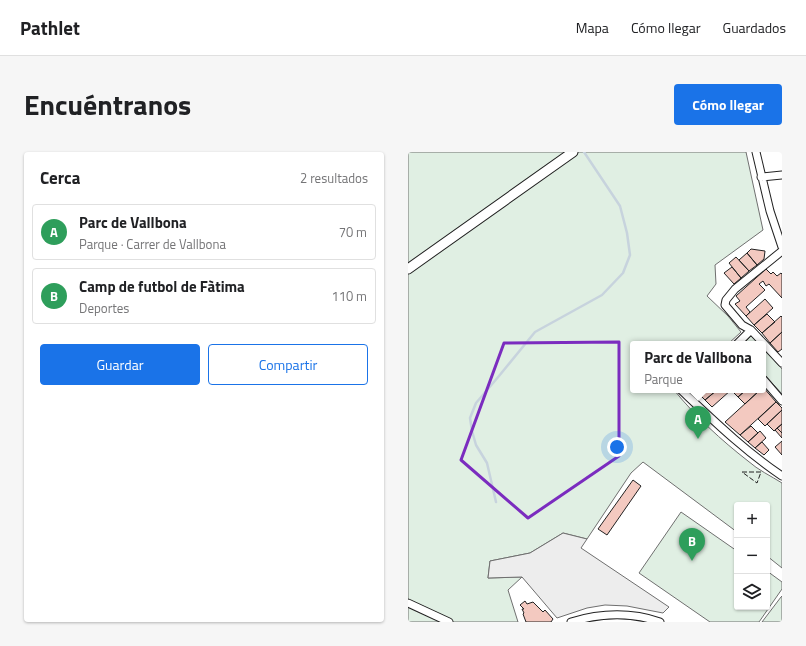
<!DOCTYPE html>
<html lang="es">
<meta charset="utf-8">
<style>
:root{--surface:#fff;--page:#f6f6f6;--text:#202124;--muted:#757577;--line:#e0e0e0;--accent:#1a73e8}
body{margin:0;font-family:"Titillium Web",sans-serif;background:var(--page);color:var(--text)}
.controls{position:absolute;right:12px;bottom:12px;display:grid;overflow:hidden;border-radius:4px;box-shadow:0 1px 3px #0004}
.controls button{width:36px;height:36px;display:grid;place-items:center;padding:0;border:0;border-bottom:1px solid var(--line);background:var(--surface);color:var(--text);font:20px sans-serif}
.you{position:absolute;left:209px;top:295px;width:14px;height:14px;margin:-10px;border:3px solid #fff;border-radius:50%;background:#1a73e8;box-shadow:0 0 0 6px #1a73e833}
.badge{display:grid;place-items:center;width:26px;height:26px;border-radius:50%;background:var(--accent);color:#fff;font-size:13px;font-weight:700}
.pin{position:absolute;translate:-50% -33px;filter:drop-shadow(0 1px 2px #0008)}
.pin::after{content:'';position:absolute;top:21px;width:14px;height:12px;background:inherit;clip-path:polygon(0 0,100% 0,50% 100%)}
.popup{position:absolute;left:222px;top:189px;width:136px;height:52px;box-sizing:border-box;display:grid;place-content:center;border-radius:4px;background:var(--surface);filter:drop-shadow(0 1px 3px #0005);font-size:13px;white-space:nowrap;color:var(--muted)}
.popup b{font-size:15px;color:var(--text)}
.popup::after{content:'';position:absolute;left:50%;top:100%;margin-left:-8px;border:8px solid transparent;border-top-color:var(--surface)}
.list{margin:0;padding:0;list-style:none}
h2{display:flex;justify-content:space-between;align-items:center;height:52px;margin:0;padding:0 16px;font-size:17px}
h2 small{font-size:13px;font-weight:400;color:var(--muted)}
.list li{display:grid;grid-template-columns:26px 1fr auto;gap:12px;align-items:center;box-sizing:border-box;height:56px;margin:0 8px 8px;padding:0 8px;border:1px solid var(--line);border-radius:4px}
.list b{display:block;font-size:15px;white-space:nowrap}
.list p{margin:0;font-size:13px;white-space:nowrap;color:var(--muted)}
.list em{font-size:13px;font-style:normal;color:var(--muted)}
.actions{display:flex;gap:8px;padding:12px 16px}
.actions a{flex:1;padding:9px 0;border:1px solid var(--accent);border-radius:4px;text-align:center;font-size:14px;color:var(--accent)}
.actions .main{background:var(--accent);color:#fff}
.icon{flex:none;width:22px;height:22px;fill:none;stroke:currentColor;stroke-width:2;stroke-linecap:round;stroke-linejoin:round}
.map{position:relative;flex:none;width:374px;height:470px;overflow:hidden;border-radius:4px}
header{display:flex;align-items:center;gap:24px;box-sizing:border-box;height:56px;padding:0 20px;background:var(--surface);border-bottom:1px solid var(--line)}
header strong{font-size:19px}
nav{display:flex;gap:22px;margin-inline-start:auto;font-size:14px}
.intro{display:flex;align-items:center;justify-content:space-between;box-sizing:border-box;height:96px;padding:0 24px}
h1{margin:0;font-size:28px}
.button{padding:10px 18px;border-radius:4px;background:var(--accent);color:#fff;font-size:14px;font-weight:700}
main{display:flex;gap:24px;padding:0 24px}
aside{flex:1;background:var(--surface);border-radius:4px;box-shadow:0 1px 3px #0004}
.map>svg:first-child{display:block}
.green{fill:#e0efe3;stroke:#6f6f6f}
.parking{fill:#ededed;stroke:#6f6f6f}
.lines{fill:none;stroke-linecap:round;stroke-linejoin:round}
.stream{stroke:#c7d3dd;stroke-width:2.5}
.building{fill:#f3c9c0;stroke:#222}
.minor-casing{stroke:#222;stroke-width:9}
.tertiary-casing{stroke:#222;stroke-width:11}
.minor{stroke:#fff;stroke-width:7}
.tertiary{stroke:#fff;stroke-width:9}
.fence{stroke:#222;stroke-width:1;stroke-dasharray:5 2;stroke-linecap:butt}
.marked{fill:none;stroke:#7b2cbf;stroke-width:3;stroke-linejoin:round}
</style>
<header>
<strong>Pathlet</strong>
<nav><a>Mapa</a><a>Cómo llegar</a><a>Guardados</a></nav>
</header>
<div class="intro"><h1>Encuéntranos</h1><a class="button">Cómo llegar</a></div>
<main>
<aside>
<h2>Cerca<small>2 resultados</small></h2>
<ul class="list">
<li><span class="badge" style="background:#2e9e5b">A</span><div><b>Parc de Vallbona</b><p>Parque · Carrer de Vallbona</p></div><em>70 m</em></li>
<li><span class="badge" style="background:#2e9e5b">B</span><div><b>Camp de futbol de Fàtima</b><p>Deportes</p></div><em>110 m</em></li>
</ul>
<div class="actions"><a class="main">Guardar</a><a>Compartir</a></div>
</aside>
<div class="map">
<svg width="374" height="470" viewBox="0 0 374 470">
<rect width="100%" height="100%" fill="#fff"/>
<path class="green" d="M0 0H338L355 78 307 113 308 132 299 144 320 164 333 180 320 192H225V238H266C288 265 313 288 340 309 350 318 363 324 374 331V416L359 404V353H329V380L235 310 223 321 179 387 155 381 122 401 82 409 80 426 114 425 100 438 110 470H0Z
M343 184 351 192H335Z
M355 196 374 217V242L355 221Z
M273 360 329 399V455H359V419L374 430V437L351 470H302L231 421Z
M374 444V470H354L373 445Z"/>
<path class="parking" d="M155 381 179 387 173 396 261 455 255 461 219 454 197 453 179 456 149 466 114 425 80 426 82 409 122 401Z"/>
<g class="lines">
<path class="stream" d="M88 350 79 311 68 293 64 279 62 266 68 251 91 224 127 180 194 143 215 121 222 103 219 81 212 54 176 0"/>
</g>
<path class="building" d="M343 97 357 99 356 107 349 113 339 101Z
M339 101 349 113 341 119 331 108Z
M328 105 341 119 333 126 321 111Z
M324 115 333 126 326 132 316 121Z
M358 117 363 122 365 120 369 124 373 121 374 122V146L361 132 358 134 355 129 351 132 357 138 338 155 342 160 338 164 327 152 332 149 328 144Z
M357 147 365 156 346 173 338 164Z
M359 162 367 170 354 181 346 173Z
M373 164 374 165V180L362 191 354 181Z
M374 180V197L370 200 362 191Z
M355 235 368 250 332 283 317 270 352 238H355Z
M294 238H309L297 248 290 241Z
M309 238H323L304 255 297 248Z
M323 238H338L330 245Z
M338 238H352L337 252 330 245Z
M368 250 374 256V258L357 274 350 267Z
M374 258V272L366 279 359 272Z
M374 272V281L369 276Z
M343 274 350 281 340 290 332 283Z
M369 276 374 281V286L367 278Z
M352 279 358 286 347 296 340 290Z
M374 289V303L367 295Z
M354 290 361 298 356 303 347 296Z
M225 328 233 334 199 383 190 377Z
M117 449 119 452 125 450 135 460 137 458 145 467 143 470H118L115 462 116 461 114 457H116L112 453Z"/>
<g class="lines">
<defs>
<path id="minor" d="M348 0 362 59 374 95
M353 25 374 23
M374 99 327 137 318 148 317 153 334 173 343 178 374 211
M329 192 343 178
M355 227 374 249
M273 238C306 269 337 299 374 324
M0 451 41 470
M163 470C193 461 223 460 252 470"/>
<path id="tertiary" d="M0 117 165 0"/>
</defs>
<use href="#minor" class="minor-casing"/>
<use href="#tertiary" class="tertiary-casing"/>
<use href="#minor" class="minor"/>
<use href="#tertiary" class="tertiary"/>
<path class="fence" d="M334 320H353L349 331Z"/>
</g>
<path class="marked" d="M211 190V304L120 366 53 308 96 191Z"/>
</svg>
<div class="controls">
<button>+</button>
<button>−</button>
<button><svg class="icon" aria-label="layers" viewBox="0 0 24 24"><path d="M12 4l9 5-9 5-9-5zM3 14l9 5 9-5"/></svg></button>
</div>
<div class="you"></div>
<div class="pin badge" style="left:290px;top:287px;background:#2e9e5b">A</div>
<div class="popup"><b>Parc de Vallbona</b>Parque</div>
<div class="pin badge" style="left:284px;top:409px;background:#2e9e5b">B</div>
</div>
</main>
